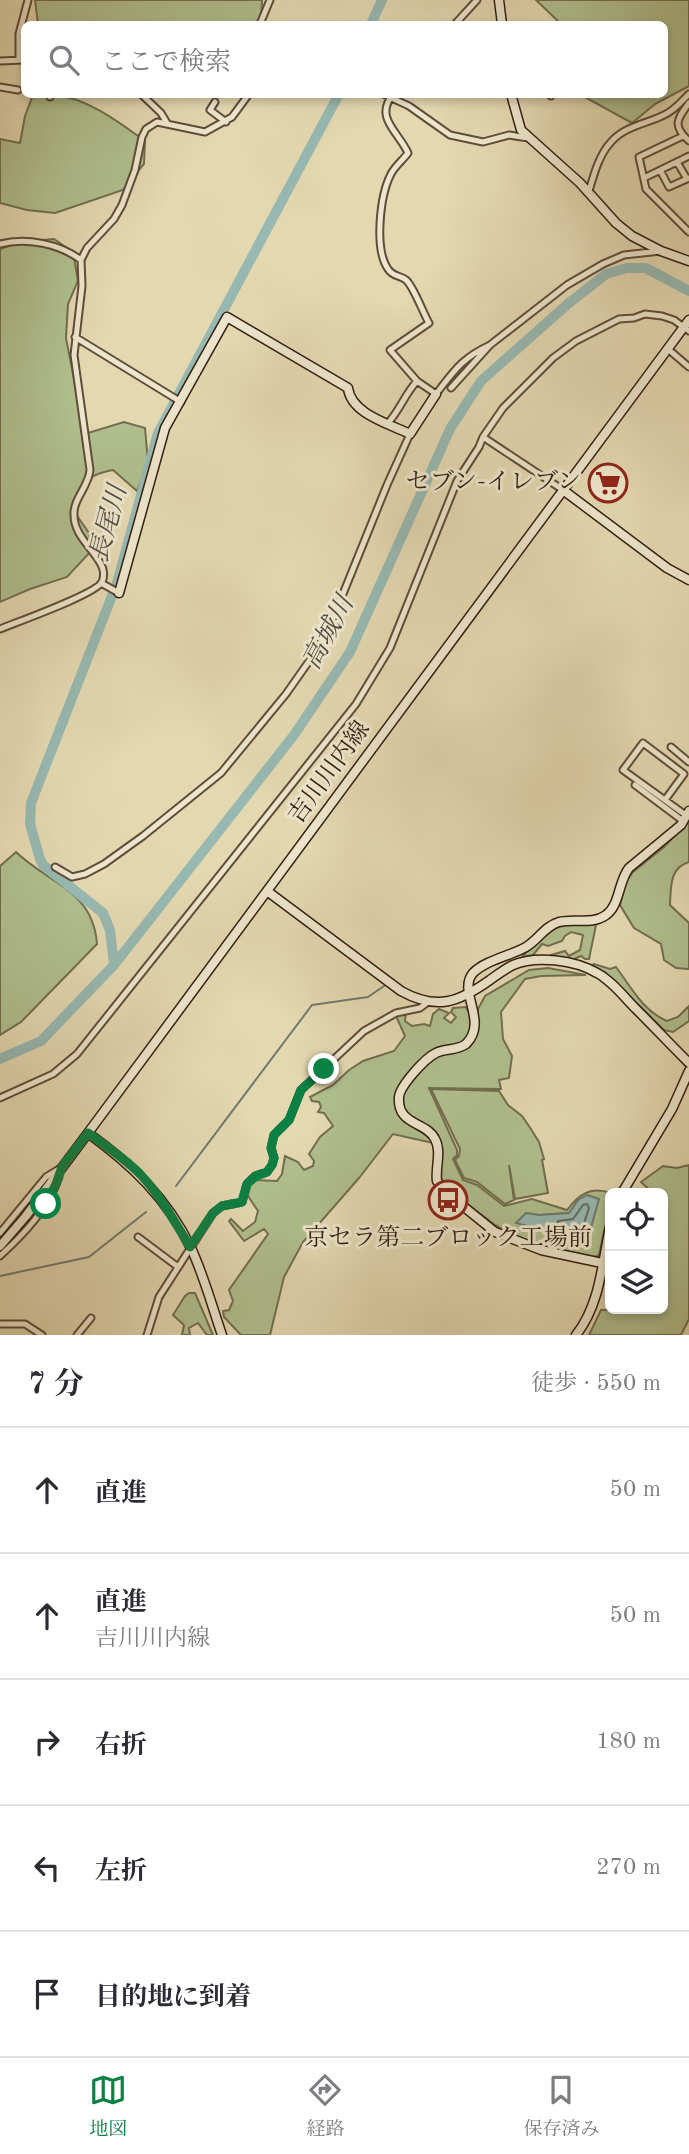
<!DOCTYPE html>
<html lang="ja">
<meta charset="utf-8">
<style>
:root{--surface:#fff;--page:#f2f2f3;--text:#2b2b33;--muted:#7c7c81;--line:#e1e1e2;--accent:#0b8043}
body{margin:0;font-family:"Old Standard TT","Noto Serif JP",serif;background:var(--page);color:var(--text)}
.controls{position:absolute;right:21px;bottom:21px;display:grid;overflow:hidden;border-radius:10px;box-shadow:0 4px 10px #0003}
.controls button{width:63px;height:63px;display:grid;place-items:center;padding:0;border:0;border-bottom:2px solid var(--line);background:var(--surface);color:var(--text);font:35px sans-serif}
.stop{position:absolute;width:21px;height:21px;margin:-16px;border:5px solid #0b8043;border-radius:50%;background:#fff}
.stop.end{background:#0b8043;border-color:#fff;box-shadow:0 2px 7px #0008}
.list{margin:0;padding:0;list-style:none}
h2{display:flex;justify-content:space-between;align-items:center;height:91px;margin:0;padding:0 28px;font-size:30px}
h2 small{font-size:23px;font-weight:400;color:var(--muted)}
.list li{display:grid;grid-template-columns:46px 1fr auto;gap:21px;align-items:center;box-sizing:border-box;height:126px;padding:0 28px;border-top:2px solid var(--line)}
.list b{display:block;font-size:26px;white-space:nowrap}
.list p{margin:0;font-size:23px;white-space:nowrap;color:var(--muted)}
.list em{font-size:23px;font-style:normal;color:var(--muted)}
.icon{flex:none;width:38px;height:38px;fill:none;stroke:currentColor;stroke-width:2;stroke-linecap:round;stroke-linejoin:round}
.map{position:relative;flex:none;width:689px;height:1335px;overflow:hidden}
.search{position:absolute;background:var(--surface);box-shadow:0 4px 10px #0003;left:21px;right:21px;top:21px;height:77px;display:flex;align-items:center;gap:18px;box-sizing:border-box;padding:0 24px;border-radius:10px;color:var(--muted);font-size:26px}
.sheet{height:721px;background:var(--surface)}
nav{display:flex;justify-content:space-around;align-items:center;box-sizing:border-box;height:98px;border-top:2px solid var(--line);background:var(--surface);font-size:19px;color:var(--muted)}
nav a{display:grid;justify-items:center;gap:4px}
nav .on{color:var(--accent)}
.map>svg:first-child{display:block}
.green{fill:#b0bf8e;stroke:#726e50;stroke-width:2;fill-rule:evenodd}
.water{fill:#97b9b2;stroke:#6f7b72;stroke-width:2}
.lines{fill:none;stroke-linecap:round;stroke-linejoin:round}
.shore{stroke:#656c62;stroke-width:2}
.stream{stroke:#6f7b72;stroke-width:2}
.river{stroke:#97b9b2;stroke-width:10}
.street-casing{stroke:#5f4c3a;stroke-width:9}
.secondary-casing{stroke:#331e13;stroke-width:11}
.street{stroke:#ede6cc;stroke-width:5}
.secondary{stroke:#ede6cc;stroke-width:8}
.route{stroke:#0b8043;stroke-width:9}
.labels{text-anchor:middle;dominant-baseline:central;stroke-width:6;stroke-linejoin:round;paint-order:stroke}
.poi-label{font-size:24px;fill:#331e13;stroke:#ede6cc;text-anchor:end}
.street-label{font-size:24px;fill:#331e13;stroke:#ede6cc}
.water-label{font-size:26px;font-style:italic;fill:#514c43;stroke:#ede6cc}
</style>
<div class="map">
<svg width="689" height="1335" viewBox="0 0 689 1335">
<rect width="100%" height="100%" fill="#e4d8b1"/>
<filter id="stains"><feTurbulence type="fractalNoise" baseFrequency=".00286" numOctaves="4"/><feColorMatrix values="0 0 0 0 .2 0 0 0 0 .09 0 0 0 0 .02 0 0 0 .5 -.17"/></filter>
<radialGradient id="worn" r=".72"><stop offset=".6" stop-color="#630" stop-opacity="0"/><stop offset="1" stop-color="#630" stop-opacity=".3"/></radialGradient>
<path class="green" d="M35 0H262L261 24H38Z
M536 0H689V86L655 104 632 123 581 95 664 94V24H561Z
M52 94C89 99 116 120 145 141L144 164 123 190 55 213 27 210 0 203V139L20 143 25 116 33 95Z
M54 239 73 252 78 281 68 304 66 338 77 394 88 433 124 422 145 428 148 462 137 491 113 470C84 475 78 486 75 513L89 533 92 550 67 577 30 589 0 602V249L20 242Z
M689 821V862C669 868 671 888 670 905L689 923V969L676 968 664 960 661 944 634 928 620 905 625 883 633 872 664 847Z
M16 852C49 884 93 890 97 944L21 1022 0 1035V866Z
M584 922 596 925 589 959H585L581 956 572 960 552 958 551 955 565 951 569 956 580 950 583 935 571 932 565 936 562 941 548 946 542 944 533 955 522 957C542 934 553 924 584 922Z
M594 964 610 969 616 967C631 987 643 1011 667 1021L678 1017 689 1006V1021L673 1032 664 1030 605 972 592 966Z
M548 968 586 975 541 976 525 979 501 1012 503 1039 512 1056 509 1078 499 1080 501 1089 429 1088 457 1150V1155L453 1159 463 1180 477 1185 504 1206 532 1199 567 1210C579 1194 591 1186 611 1193L610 1205 599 1255 595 1257 537 1245 515 1236 495 1225 453 1193 442 1181 439 1171 442 1147 433 1143 393 1134 359 1178 303 1242 284 1277 270 1335H241L224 1317 223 1311 229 1310 233 1301 229 1290 268 1234 264 1229 244 1241 229 1221 231 1219 243 1231 255 1222 258 1211 248 1196 249 1185 255 1180 277 1181 282 1174 285 1156 298 1162 304 1170 313 1166 314 1161 309 1154 320 1137 333 1126 324 1113 318 1112 321 1107 319 1102 312 1101 310 1097 333 1085 349 1070 363 1061 394 1051 405 1036 396 1016 406 1013 405 1021 412 1026 424 1024 430 1026 433 1014 439 1009 449 1013 444 1018 451 1023 456 1017 451 1012 453 1008 466 1007 471 1017 478 1021V1009L485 996 529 970ZM578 1200 586 1242 526 1213 539 1215 569 1213Z
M431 1089 499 1091 508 1105 522 1116 529 1126 539 1142 544 1159 542 1160 548 1193 515 1199 509 1165 514 1200 505 1204 477 1182 464 1178 455 1160 459 1156 460 1149Z
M689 1165V1319L681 1335H589L601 1310 663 1309V1193H653L641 1182 663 1166 677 1168Z
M189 1293H195L213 1335H207L198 1323 189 1328 190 1335H182L184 1325 173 1315 185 1296Z"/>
<path class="water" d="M587 1195 599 1199 587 1242 516 1223 526 1213 539 1215 569 1213 578 1200Z"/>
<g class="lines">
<path class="shore" d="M587 1204 589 1208 581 1232 557 1226 558 1221 573 1219 583 1205Z"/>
<path class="stream" d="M176 1186 312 1005 368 997 384 986
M0 1276 89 1257 146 1212"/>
<path class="river" d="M371 24 382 0
M114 965 110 930 103 913 43 865 40 859 30 824 31 803 117 583 158 433 339 94
M0 1059 41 1041 114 965 294 735 350 652 450 429 481 381 569 303 606 274 627 268H646L689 291"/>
<defs>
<path id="street" d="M260 24 270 0
M455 24 477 0
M19 59V34L28 0
M0 61 24 60
M0 87 18 90
M141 94 161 113 167 123
M383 94 409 106 450 135 483 142 509 135 528 138
M393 94C374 118 398 131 408 153 403 160 395 166 391 174 380 195 374 249 388 269 393 277 400 275 406 280 414 287 423 313 429 323L390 350 417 381 436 394C454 371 462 358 490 345
M549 94 551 96
M50 97V94
M215 102 210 110 226 122
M689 103C677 119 672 126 689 141
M683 136 639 157 646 189 689 232
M677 162 687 179
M660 170 669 187 689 178
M644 178 689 156
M589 191C594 174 599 155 611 142 625 126 646 124 664 115 674 111 682 101 689 94
M0 244C26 237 60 244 81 260
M75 337 181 402
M668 349 689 367
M451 388 490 345 567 285 603 264 624 255 661 251
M388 423C400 410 405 394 417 381
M483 437 563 490
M101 583 119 593
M0 629C17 622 96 594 102 582 105 575 103 567 99 561 90 546 74 534 74 515 73 499 89 486 90 470L74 355 82 286 81 260 87 248 114 219 122 205 135 170 142 137 146 129 157 122 205 132 232 117 249 94
M671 747 689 762
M635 785 683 821
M665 800 684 774 643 743 623 770 687 816
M55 867 72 877 85 874 104 864 143 836 221 773 286 694 312 657 330 626 387 485 410 434
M0 1098 53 1074 77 1054 356 704 390 648 457 481 479 447 483 437 503 408 553 358 576 341 619 319 634 318 645 314 662 316 674 320 689 331
M0 1233 46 1177 59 1169
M138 1237 178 1267
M0 1256C24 1234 48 1209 59 1177
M0 1324H25L42 1335
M77 1335 91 1318
M147 1335 159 1297 213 1213 222 1206 242 1202 247 1184 255 1176 267 1172 272 1165 274 1158 271 1148 274 1135 289 1120 301 1090 364 1031 396 1013 420 1008 428 1002"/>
<path id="secondary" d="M499 0 502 24
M511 94 521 130 580 183 616 223 632 236 661 251 689 261
M563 490 667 568 689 580
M119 593 165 428 227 317 348 388C351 414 390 424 410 434L436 394
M267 891 401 991C437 1011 459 1002 490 980 497 975 505 969 513 965 536 955 575 960 597 973 612 981 624 997 636 1009 654 1027 671 1045 689 1063
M88 1133C132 1165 167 1198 191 1248 204 1276 212 1306 222 1335
M622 1193 672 1109 689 1071
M0 1246 26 1216 88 1133 689 320
M602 1263 541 1250 495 1232 448 1194 437 1181C435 1168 442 1152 435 1139 426 1121 397 1126 399 1097 400 1086 425 1058 436 1053 445 1048 457 1051 466 1044 489 1021 457 992 473 973 486 960 510 956 526 947 538 940 545 926 559 922 574 918 593 925 606 915 620 905 618 882 629 868L681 825 689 811
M576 1335C600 1305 602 1264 610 1227"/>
</defs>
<use href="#street" class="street-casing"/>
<use href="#secondary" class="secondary-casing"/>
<use href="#street" class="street"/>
<use href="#secondary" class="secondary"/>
</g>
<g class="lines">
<path class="route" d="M46 1204 56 1184 62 1167 88 1133C106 1146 124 1158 140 1174 160 1195 175 1222 190 1247L213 1213 222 1206 242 1202 247 1184 256 1176 267 1172 272 1165 274 1158 271 1148 274 1135 289 1120 301 1090 324 1069"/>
</g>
<defs>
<symbol id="supermarket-ring" viewBox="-11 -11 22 22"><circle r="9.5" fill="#ede6cc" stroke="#8f2418" stroke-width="1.5"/><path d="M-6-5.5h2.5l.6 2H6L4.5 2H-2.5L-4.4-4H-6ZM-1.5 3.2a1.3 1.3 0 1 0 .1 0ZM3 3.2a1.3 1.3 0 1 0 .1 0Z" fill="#8f2418"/></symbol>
<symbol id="bus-ring" viewBox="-11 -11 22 22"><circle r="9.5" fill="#ede6cc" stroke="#8f2418" stroke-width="1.5"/><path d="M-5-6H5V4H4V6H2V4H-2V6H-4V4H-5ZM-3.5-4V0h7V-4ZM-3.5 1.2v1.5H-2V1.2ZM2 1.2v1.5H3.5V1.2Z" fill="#8f2418"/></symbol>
</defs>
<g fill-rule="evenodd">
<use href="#supermarket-ring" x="586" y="461" width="44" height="44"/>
<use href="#bus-ring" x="426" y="1178" width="44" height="44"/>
</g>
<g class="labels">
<g class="poi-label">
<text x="581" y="483">セブン-イレブン</text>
<text x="448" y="1239" text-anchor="middle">京セラ第二ブロック工場前</text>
</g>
<g class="street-label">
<text transform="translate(330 773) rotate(-54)">吉川川内線</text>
</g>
<g class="water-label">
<text transform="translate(109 524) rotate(-75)">長尾川</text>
<text transform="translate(329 633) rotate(-62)">高城川</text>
</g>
</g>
<rect width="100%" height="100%" filter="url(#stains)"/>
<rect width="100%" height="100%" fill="url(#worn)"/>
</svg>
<div class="controls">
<button><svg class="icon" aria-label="locate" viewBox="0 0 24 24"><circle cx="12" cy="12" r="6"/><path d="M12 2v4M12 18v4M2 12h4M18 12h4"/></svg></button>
<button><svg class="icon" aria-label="layers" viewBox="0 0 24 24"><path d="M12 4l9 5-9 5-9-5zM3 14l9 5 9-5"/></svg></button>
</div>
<div class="stop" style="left:46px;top:1204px"></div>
<div class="stop end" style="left:324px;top:1069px"></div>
<div class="search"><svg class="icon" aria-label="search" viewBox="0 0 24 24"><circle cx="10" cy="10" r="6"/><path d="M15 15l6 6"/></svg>ここで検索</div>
</div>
<section class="sheet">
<h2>7 分<small>徒歩 · 550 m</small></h2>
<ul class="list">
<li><svg class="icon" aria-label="ahead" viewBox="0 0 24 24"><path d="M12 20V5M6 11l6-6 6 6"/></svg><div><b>直進</b></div><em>50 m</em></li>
<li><svg class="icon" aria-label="ahead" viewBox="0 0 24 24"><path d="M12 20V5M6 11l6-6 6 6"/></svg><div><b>直進</b><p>吉川川内線</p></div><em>50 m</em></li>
<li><svg class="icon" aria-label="right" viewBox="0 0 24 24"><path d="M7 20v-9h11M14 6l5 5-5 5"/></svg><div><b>右折</b></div><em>180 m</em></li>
<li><svg class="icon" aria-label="left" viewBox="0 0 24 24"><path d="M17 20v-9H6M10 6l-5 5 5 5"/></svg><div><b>左折</b></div><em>270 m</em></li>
<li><svg class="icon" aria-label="arrive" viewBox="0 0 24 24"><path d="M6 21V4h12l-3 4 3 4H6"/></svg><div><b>目的地に到着</b></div></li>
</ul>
</section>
<nav>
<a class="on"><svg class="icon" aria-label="map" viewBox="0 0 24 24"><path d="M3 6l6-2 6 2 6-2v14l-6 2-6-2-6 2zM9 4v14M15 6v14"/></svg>地図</a>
<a><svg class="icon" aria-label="directions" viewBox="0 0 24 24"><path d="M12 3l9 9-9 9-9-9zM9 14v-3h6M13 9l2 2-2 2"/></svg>経路</a>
<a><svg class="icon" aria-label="saved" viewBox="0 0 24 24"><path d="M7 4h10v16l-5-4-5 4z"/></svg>保存済み</a>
</nav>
